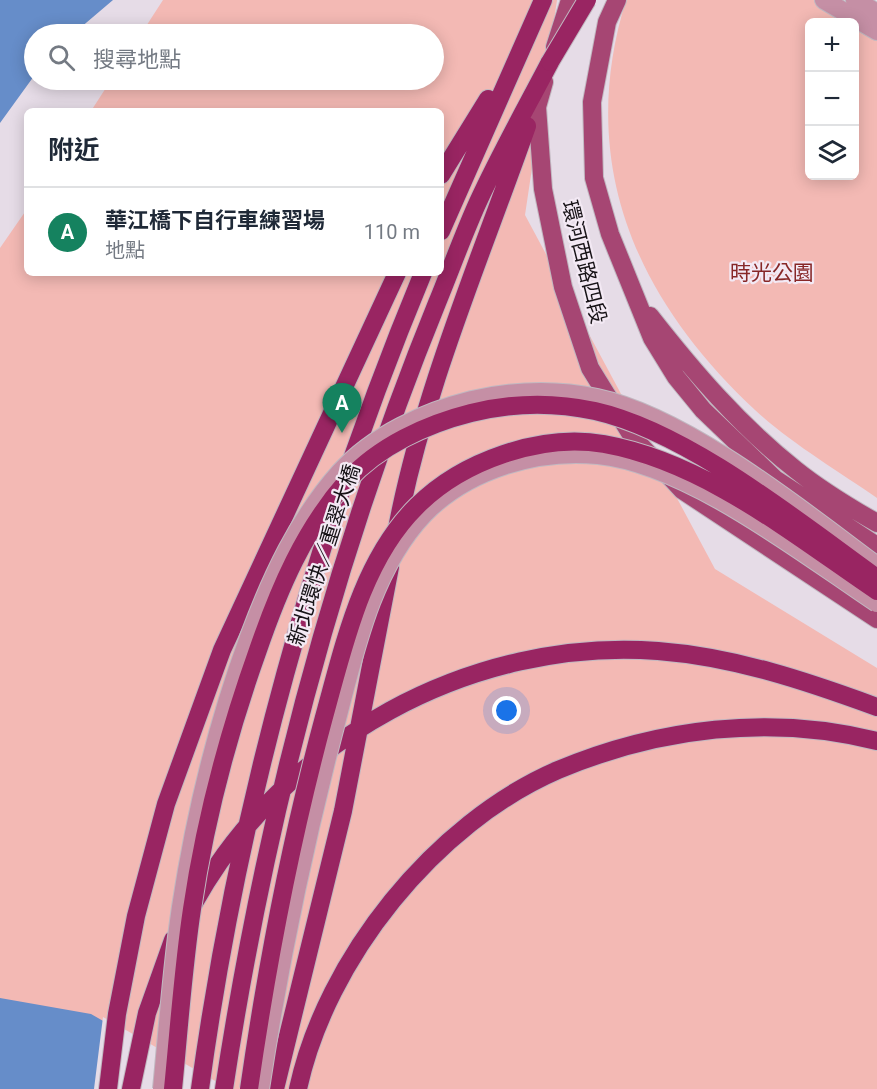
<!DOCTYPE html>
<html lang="zh-TW">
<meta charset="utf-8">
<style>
:root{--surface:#fff;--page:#f2f2f3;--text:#1f2937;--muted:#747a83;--line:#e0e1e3;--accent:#15825f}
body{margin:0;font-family:Roboto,"Noto Sans TC",sans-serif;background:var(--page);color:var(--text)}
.controls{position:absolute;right:18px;top:18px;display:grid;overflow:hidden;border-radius:9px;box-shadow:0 3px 15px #0003}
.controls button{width:54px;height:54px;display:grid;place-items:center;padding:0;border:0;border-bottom:2px solid var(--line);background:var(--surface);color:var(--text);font:30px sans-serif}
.you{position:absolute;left:507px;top:711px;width:21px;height:21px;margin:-15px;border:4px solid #fff;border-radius:50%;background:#1a73e8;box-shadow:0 0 0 9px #1a73e833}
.badge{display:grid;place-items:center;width:39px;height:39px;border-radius:50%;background:var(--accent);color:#fff;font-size:20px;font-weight:700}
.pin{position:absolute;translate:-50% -50px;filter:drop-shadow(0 2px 3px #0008)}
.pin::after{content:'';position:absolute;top:32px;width:21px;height:18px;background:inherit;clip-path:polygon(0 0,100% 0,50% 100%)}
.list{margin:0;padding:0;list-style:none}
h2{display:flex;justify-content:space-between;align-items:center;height:78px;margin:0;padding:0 24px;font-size:26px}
h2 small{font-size:20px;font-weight:400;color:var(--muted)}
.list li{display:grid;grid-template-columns:39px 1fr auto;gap:18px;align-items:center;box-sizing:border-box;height:90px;padding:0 24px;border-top:2px solid var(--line)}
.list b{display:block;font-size:22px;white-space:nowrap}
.list p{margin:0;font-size:20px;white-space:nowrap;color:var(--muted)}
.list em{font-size:20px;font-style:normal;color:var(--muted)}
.icon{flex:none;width:33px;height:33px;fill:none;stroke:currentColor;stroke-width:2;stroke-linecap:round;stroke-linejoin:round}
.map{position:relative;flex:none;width:877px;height:1089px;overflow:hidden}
.search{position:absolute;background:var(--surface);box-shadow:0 3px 15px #0003;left:24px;top:24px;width:420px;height:66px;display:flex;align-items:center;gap:15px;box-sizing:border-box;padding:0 21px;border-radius:33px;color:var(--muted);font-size:22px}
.panel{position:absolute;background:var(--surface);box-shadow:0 3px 15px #0003;left:24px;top:108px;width:420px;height:168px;border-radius:9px}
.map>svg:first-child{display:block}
.green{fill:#f3b9b4}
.water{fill:#668dc9}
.pier{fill:#e6dce7}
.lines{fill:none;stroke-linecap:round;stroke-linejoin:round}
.minor-casing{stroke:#c1b8c1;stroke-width:20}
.major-casing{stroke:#c1b8c1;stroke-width:20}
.highway-casing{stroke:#c1b8c1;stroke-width:20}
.minor{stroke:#c58fa5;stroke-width:18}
.major{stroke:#a64673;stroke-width:18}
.highway{stroke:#992562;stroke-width:18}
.minor-bridge-casing{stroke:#c1b8c1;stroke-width:20;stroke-linecap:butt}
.highway-bridge-casing{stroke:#c1b8c1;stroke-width:20;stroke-linecap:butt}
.minor-bridge{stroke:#c58fa5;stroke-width:18}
.highway-bridge{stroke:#992562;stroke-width:18}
.labels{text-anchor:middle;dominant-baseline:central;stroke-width:4.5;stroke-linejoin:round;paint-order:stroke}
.street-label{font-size:21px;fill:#161216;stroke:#f3e9f4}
.park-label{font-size:21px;fill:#872727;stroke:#f3e9f4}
</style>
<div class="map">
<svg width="877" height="1089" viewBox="0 0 877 1089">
<rect width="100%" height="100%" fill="#e6dce7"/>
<path class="green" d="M163 0H557L525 215 715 569 877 668V1089H160L0 1018V248L27 209V273H441V111H91L111 80H434V34H141Z
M626 0H814L850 22H810V176H854L855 25 877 39V498C839 472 788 441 755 410 635 298 576 162 626 0Z"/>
<path class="water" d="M0 0H113L73 34H34V76L0 123Z
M0 998 91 1014 222 1089H0Z"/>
<path class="pier" d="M103 1017 224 1086 225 1089H94Z"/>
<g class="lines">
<defs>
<path id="minor" d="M824 0 877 31
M855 0 877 13"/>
<path id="major" d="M617 0 607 22 592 102 594 178 610 234 652 338 676 377 703 410 775 479 877 546
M555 47 570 0
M544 82 537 107 543 189 563 287 590 368 632 436 682 490 877 619
M650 316C693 371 740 426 796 470 821 490 849 507 877 523"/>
<path id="highway" d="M441 175 488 99
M441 231 543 0
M396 534C422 393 480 260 527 126
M194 903C284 740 472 637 658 651 735 657 806 681 877 707
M108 1089 117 1014 136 916 166 804 222 650 397 273
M131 1089 147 1013 173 940
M200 1089C238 810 315 533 423 273
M224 1089C265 819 334 556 437 303 451 269 463 235 478 202 500 154 526 108 550 62
M275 1089 343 811 390 567
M298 1089C326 959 435 823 558 770 658 728 771 714 877 741"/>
</defs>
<use href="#minor" class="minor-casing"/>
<use href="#major" class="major-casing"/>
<use href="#highway" class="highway-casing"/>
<use href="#minor" class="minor"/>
<use href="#major" class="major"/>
<use href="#highway" class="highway"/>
<defs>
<path id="minor-bridge" d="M162 1089C168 1028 172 967 181 907 195 815 217 724 249 637 271 578 298 519 340 472 374 435 424 412 472 400 512 391 556 389 597 398 687 417 803 511 877 566
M260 1089C278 970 303 850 333 734 353 660 369 572 424 514 468 469 537 449 598 455 688 464 802 553 877 603"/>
<path id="highway-bridge" d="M550 62 587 0
M173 1089C179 1029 183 969 192 909 205 821 228 734 258 650 279 589 304 530 347 481 379 446 427 424 471 413 511 403 554 402 595 411 688 432 799 522 877 578
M249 1089C267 964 291 839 324 717 344 645 362 560 417 506 462 461 541 433 604 444 705 462 794 535 877 591"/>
</defs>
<use href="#minor-bridge" class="minor-bridge-casing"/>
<use href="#highway-bridge" class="highway-bridge-casing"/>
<use href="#minor-bridge" class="minor-bridge"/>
<use href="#highway-bridge" class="highway-bridge"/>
</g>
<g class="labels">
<g class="street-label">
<text transform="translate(584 262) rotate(76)">環河西路四段</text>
<text transform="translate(324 555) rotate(-72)">新北環快／重翠大橋</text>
</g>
<g class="park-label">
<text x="772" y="273">時光公園</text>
</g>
</g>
</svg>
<div class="controls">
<button>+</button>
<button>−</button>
<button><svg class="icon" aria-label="layers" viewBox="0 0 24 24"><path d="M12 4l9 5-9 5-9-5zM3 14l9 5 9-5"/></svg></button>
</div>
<div class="you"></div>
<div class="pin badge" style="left:342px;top:433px">A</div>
<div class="search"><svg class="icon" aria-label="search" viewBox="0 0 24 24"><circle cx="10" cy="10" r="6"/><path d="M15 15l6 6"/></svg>搜尋地點</div>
<section class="panel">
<h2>附近<small></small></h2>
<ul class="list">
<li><span class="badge">A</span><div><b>華江橋下自行車練習場</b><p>地點</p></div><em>110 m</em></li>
</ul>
</section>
</div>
